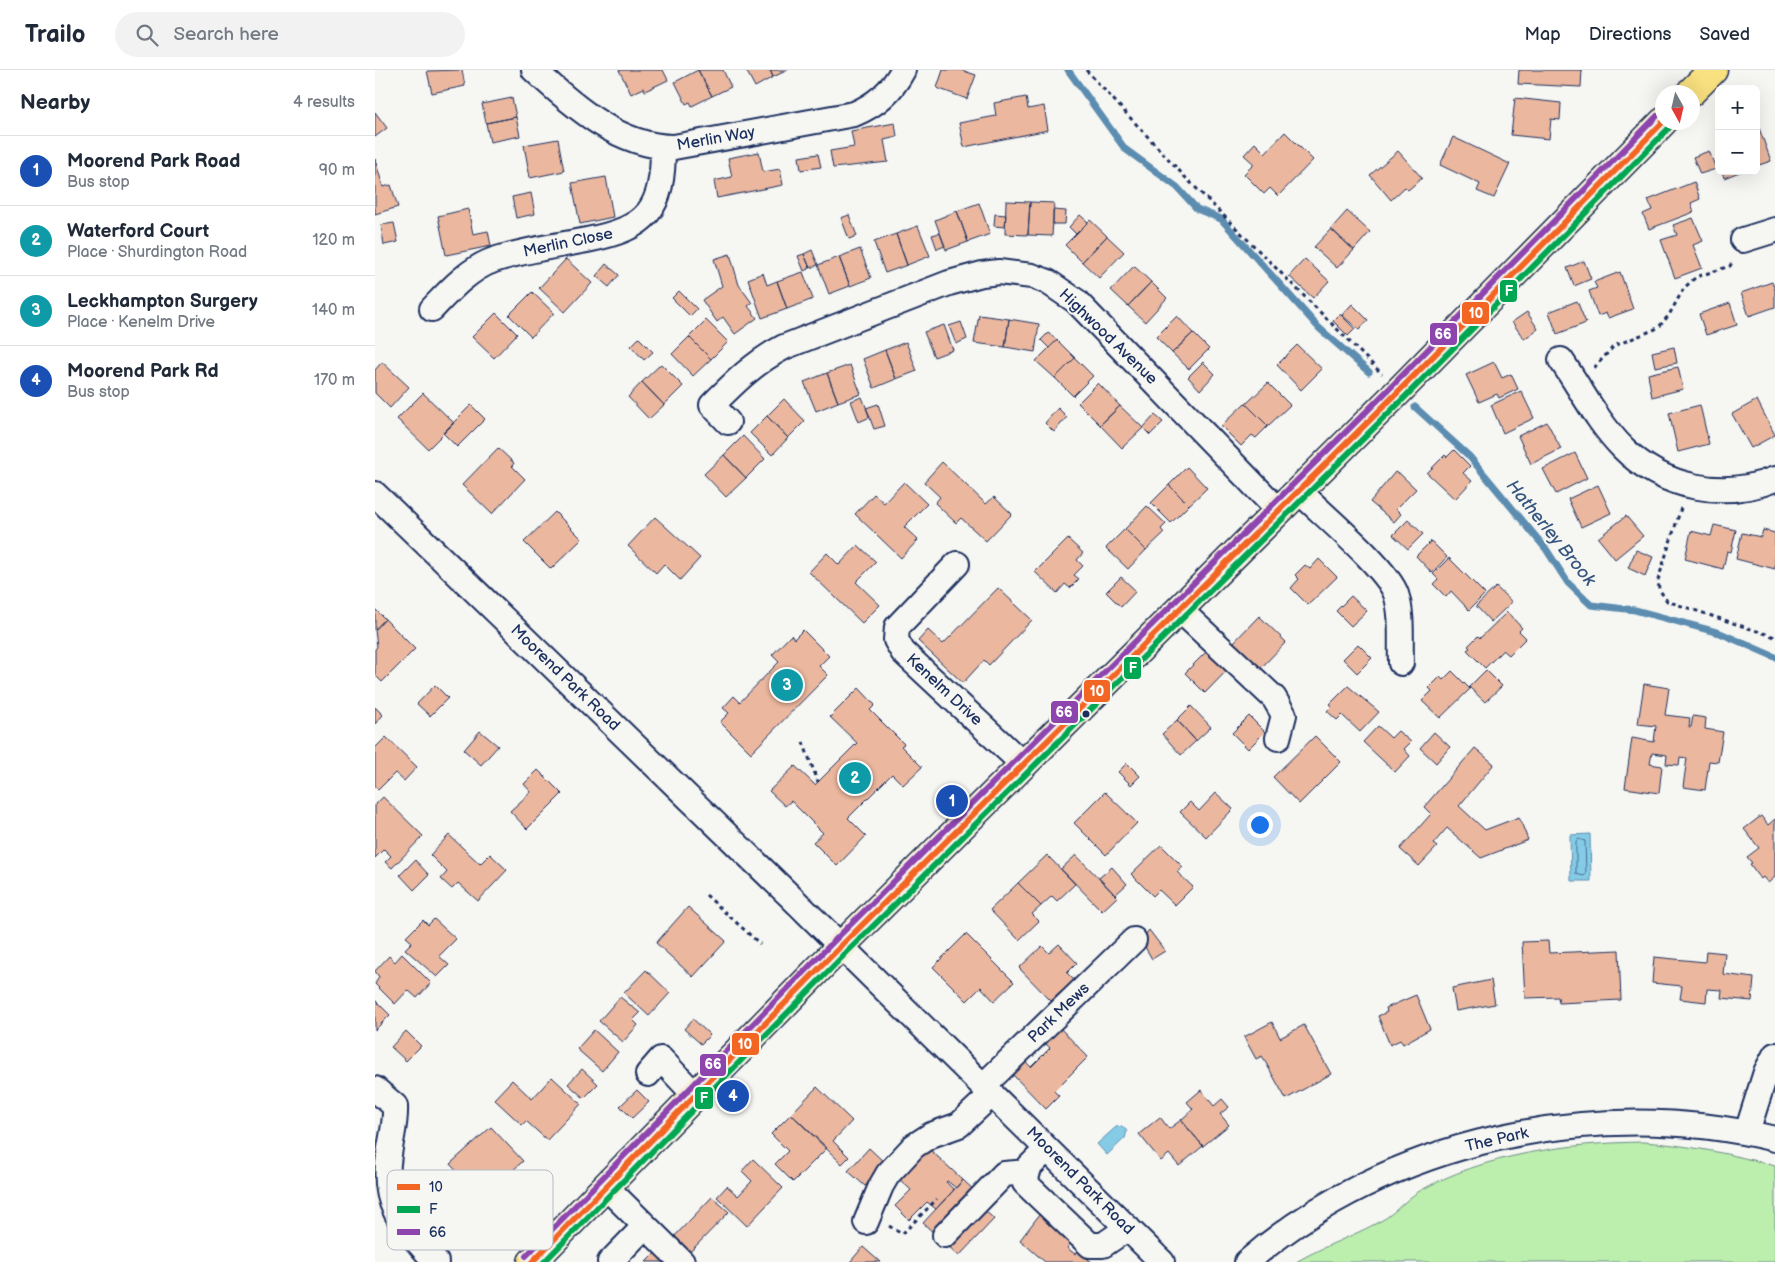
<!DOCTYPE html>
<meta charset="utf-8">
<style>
:root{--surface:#fff;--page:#f2f2f3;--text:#1f2937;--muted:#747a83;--line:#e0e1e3;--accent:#0f766e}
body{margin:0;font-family:"Balsamiq Sans",sans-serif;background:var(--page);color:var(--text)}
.controls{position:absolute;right:15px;top:15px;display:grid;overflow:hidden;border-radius:8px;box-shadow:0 5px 20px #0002}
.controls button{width:45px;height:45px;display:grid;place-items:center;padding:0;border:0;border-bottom:1px solid var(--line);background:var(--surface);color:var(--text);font:25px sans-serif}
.compass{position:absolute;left:1280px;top:15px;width:45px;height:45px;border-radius:50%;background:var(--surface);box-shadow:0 5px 20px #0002;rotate:172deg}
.you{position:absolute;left:884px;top:754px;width:18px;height:18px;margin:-12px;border:4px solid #fff;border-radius:50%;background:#1a73e8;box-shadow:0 0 0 8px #1a73e833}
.badge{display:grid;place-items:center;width:32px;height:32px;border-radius:50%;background:var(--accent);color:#fff;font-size:16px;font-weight:700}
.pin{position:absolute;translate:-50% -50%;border:2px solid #fff;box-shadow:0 1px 5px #0006}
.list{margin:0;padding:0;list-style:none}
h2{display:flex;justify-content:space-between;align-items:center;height:65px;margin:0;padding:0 20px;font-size:21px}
h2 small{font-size:16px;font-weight:400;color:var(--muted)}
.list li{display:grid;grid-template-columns:32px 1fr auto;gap:15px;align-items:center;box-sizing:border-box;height:70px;padding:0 20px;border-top:1px solid var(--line)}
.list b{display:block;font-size:19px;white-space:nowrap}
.list p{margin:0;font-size:16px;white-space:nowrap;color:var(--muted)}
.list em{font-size:16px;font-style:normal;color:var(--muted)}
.icon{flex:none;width:28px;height:28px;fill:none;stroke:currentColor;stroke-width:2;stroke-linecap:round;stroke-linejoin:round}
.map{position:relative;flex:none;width:1400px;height:1192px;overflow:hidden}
header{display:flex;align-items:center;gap:30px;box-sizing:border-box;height:70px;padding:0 25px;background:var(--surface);border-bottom:1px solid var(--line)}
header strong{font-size:24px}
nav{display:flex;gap:28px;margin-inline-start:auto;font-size:18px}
.search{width:350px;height:45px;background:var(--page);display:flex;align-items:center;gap:12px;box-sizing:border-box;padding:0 18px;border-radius:28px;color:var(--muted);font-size:19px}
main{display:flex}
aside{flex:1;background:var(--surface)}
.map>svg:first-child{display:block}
.green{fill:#bceead;stroke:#6c8e86}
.water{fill:#85cbe6;stroke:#5b8db0}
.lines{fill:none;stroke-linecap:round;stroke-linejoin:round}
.shore{stroke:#456d94;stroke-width:1}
.stream{stroke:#5b8db0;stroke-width:7}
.building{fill:#ebb79e;stroke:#1b2f5e}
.minor-casing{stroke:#1b2f5e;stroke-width:28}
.major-casing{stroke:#1b2f5e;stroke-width:31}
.path{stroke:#1b2f5e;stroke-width:3;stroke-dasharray:4 4;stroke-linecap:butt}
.minor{stroke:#f6f6f2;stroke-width:24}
.major{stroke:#fae180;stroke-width:28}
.bus-1-casing{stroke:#f6f6f2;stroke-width:10}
.bus-2-casing{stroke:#f6f6f2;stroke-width:10}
.bus-3-casing{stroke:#f6f6f2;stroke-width:10}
.bus-1{stroke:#f26522;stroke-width:6}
.bus-2{stroke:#00a651;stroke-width:6}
.bus-3{stroke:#8e44ad;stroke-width:6}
.bus-dot{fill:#1b2f5e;stroke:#f6f6f2;stroke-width:2}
.labels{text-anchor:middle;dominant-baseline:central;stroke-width:4;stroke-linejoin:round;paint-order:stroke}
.street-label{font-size:16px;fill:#1b2f5e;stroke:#f6f6f2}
.water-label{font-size:18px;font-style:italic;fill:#365680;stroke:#f6f6f2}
.key{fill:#f6f6f2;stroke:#b4bac6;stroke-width:1}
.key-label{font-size:14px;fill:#1b2f5e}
.line-badge{stroke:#f6f6f2;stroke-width:2}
.badge-label{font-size:14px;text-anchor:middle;font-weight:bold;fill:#fff}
</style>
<header>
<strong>Trailo</strong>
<div class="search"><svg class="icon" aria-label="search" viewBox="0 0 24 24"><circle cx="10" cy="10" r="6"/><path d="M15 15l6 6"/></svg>Search here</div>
<nav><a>Map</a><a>Directions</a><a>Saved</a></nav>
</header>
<main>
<aside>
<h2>Nearby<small>4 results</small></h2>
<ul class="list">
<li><span class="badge" style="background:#1a4fb4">1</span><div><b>Moorend Park Road</b><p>Bus stop</p></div><em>90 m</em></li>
<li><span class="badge" style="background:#0f9aa8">2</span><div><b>Waterford Court</b><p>Place · Shurdington Road</p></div><em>120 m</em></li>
<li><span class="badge" style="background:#0f9aa8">3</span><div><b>Leckhampton Surgery</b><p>Place · Kenelm Drive</p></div><em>140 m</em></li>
<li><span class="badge" style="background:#1a4fb4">4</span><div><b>Moorend Park Rd</b><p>Bus stop</p></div><em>170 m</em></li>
</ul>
</aside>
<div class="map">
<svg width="1400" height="1192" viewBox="0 0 1400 1192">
<rect width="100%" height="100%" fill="#f6f6f2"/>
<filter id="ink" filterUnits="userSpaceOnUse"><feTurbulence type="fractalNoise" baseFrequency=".02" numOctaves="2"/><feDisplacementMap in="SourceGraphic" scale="10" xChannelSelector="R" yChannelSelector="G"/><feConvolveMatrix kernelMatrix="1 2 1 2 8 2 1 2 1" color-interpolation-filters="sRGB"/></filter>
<g filter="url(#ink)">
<path class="green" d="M1268 1072C1313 1075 1357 1084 1400 1096V1192H921C950 1175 982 1165 1011 1148 1022 1141 1031 1129 1043 1122 1108 1084 1195 1073 1268 1072Z"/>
<path class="water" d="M1215 764 1216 811H1196L1195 765Z
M747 1056 752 1061 750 1068 732 1085 722 1074 741 1057Z"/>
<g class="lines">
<path class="shore" d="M1203 769 1210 771 1211 804 1209 806 1201 804V772Z"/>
<path class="stream" d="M693 0 750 79 802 117 822 139 846 149 944 258 994 302
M1040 337 1094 386 1171 479 1193 513 1216 535 1260 540 1345 563 1400 587"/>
</g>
<path class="building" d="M87 0 90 16 57 23 52 1Z
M244 0H288L293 10 270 21 269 18 256 24Z
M323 0 337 26 317 36 315 32 311 34 300 12Z
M323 0H348L356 17 337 26Z
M371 0H395L398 7 380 17Z
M395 0H413L398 7Z
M568 0H586L601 5 592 29 562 18Z
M1144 0H1207L1206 17 1143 14Z
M651 27 653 39 669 36 673 60 589 77 584 53 621 46 619 33Z
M137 28 141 47 111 53 107 34Z
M1140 28 1186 33 1185 50 1176 49 1174 69 1136 65Z
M0 42 12 58 0 67Z
M141 47 145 66 115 72 111 53Z
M520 53 522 67 509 70 513 92 458 98 455 81 479 77 476 61Z
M1384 58 1396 91 1381 96V59Z
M910 62 938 90 903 126 895 118 889 124 869 104 879 94 869 85 880 73 890 83Z
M1078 67 1135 94 1119 128 1102 121 1105 114 1065 95Z
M183 69 189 101 155 108 149 75Z
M1023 81 1047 108 1033 120 1030 117 1016 130 995 105Z
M1334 81 1341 99 1325 104 1318 87Z
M384 82 388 102 405 99 408 115 342 128 339 111 357 107 353 88Z
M443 84 446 97 426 100 424 87Z
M0 89 8 117 16 115 23 137 0 144Z
M1347 101H1367L1349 108Z
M231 107 238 147 205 154 197 113Z
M1319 112 1325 129 1316 133 1319 142 1274 159 1268 144 1277 140 1273 130Z
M156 123 160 144 141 148 137 127Z
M631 131 655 132 653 165 630 164Z
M655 132 679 133 677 166 653 165Z
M604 133 615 164 593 172 582 141Z
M93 139 98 164 113 161 116 176 71 185 63 146Z
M678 140 691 141 690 154H678Z
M582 141 593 172 571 180 560 150Z
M972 141 995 162 979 180 956 159Z
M620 144 631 145 630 157 619 156Z
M474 145 482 166 474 169 466 148Z
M705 145 713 152 701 164 694 157Z
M1318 148 1328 171 1318 175 1327 198 1300 208 1286 170 1302 165 1298 155Z
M715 150 732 166 707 192 690 175Z
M19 153 23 172 9 175 6 155Z
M543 156 555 186 532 195 521 164Z
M956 159 979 180 962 198 939 177Z
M565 163 570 176 562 179 557 165Z
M521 164 532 195 510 203 499 172Z
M732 166 749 182 724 208 707 192Z
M485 179 496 208 475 216 464 187Z
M437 180 443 195 435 198 429 184Z
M355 184 364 215 377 233 373 236 382 248 360 264 348 247 342 252 327 230 347 216 339 189Z
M429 184 435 198 429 201 423 186Z
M464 187 475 216 454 224 443 195Z
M191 189 217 213 190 242 164 218Z
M930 189 954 211 938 228 914 206Z
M1209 191 1216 209 1199 216 1192 198Z
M231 194 244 205 234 217 221 206Z
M759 196 776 212 753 236 736 220Z
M428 202 438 229 412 239 402 211Z
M1245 202 1258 239 1233 248 1231 243 1223 246 1214 221 1222 218 1219 212Z
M388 203 392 215 402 211 412 239 387 248 373 209Z
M776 212 792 228 770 252 753 236Z
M1397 212 1400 220V237L1374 246 1366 223Z
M304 221 322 239 315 246 297 228Z
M157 222 179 243 156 267 134 245Z
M1202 231 1211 253 1182 264 1174 242Z
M1355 233 1362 255 1331 265 1324 244Z
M977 234 993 250 984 260 967 245Z
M1152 242 1163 259 1149 269 1137 252Z
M121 243 142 264 119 288 97 267Z
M965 244 980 259 973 266 958 251Z
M604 245 634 249 630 277 599 273Z
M802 246 818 263 797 283 781 267Z
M634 249 664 254 660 282 630 277Z
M331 250 353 272 336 289 314 267Z
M586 252 592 269 581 274 574 256Z
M569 255 578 280 559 287 549 262Z
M673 263 682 270 674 278 666 270Z
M818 263 834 279 814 299 797 283Z
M314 267 336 289 318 306 297 284Z
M264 268 278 282 269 290 256 276Z
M682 270 700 288 680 308 661 291Z
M531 272 542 301 521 309 510 280Z
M922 275 947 299 926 320 902 295Z
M1299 277 1302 293 1280 297 1277 282Z
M510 280 521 309 499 318 488 289Z
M700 288 718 306 698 326 680 308Z
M7 292 34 317 15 338 0 323V300Z
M828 292 840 304 825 320 813 307Z
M1119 292 1127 308 1136 304 1143 319 1124 328 1122 324 1104 332 1091 305Z
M286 294 308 316 289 335 267 312Z
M475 295 486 324 463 332 452 303Z
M1303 297 1308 319 1277 327 1273 304Z
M452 303 463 332 441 341 429 312Z
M267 312 289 335 274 349 253 327Z
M723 313 745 336 725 355 703 333Z
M893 313 915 335 893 356 871 334Z
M1146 321 1159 348 1128 363 1116 335Z
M48 323 79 353 53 379 22 349Z
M487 327 495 347 484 352 476 331Z
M409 329 430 351 413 368 392 346Z
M1382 330 1400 365 1376 378 1357 344Z
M870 333 893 356 881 368 877 365 866 376 846 356Z
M503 334 510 356 499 359 491 338Z
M96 335 110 349 82 377 68 363Z
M1325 335 1334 374 1303 382 1294 343Z
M745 336 768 358 747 378 725 355Z
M683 338 692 347 679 362 670 353Z
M780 345 788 352 775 365 768 358Z
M392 346 413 368 397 385 375 363Z
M1172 352 1186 379 1156 394 1143 366Z
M368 366 390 389 371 408 349 385Z
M123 378 139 393 137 396 150 409 117 444 87 415Z
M1079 380 1095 396 1088 403 1097 411 1080 429 1052 403 1070 385 1072 387Z
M1200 383 1212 408 1181 424 1168 399Z
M349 385 371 408 351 427 329 404Z
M567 392 611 434 619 427 637 444 611 471 586 448 581 453 560 433 565 427 549 412Z
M812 397 832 418 814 435 794 415Z
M1020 402 1023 404 1024 403 1041 419 1021 439 1026 444 1019 452 995 432Z
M529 412 552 434 529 457 543 470 526 488 480 444 499 424 509 433Z
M794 415 814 435 796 453 776 433Z
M1223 415 1236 443 1206 457 1193 429Z
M772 436 791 454 786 459 789 463 771 480 750 459Z
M180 442 207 469 176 499 149 472Z
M1251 446 1268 466 1240 489 1223 468Z
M280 447 325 488 305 510 289 494 281 503 253 476Z
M1033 450 1048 464 1033 479 1018 465Z
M1339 455 1361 460 1356 482 1352 481 1348 499 1310 489 1316 461 1336 466Z
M750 459 771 480 753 499 731 478Z
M1388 460 1400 463V499L1361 489 1367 463 1386 467Z
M693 469 708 483 702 490 708 496 699 505 704 509 695 518 690 514 682 523 660 502Z
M1056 471 1072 487 1057 503 1041 486Z
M483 475 501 492 481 512 505 535 487 553 434 502 452 483 464 495Z
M1261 480 1278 487 1270 506 1253 498Z
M1074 488 1110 524 1094 540 1076 521 1071 527 1058 514 1063 509 1058 504Z
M944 489 962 507 933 535 916 518 924 509 920 505 930 495 935 499Z
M746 507 761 521 746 537 731 522Z
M1121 517 1137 532 1116 552 1101 536Z
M623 518 657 550 614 595 609 590 588 613 543 571 553 560 568 574Z
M976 526 992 541 976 556 961 541Z
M0 539 10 549 0 560Z
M1132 542 1147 558 1144 561 1151 568 1134 585 1128 580 1110 598 1092 580 1095 578 1093 576 1103 566 1105 568Z
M884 546 911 572 884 600 857 574Z
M10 549 40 579 7 612 0 605V579L2 577 0 560Z
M428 560 454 586 444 596 453 605 376 683 345 652 354 643 348 638 359 626 365 632 404 592 397 585 416 565 419 569Z
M983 574 997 588 982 603 968 589Z
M838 575 858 594 830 623 810 603Z
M1111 600 1127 616 1110 632 1094 617Z
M1077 601 1095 619 1065 648 1047 631 1057 621 1054 618 1065 607 1068 610Z
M1269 614 1294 618 1290 645 1315 648 1314 657H1316L1318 646 1331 648 1330 659 1348 662 1343 692 1334 691 1330 720 1308 717 1312 688 1305 687 1304 695 1291 694 1292 685 1277 683 1275 694 1287 696 1284 723 1250 718 1257 668 1279 672 1281 656 1263 654Z
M60 615 73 628 55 646 42 634Z
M973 616 1004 642 985 662 967 645 962 650 952 641 957 636 955 634Z
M484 618 500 635 495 640 529 674 526 676 547 697 528 715 517 704 473 748 491 766 462 796 438 772 448 763 416 731 410 736 394 721 420 696 440 715 482 673 455 647Z
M816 636 836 657 821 671 802 650Z
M0 637 8 645 0 654Z
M874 646 890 662 873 679 857 663Z
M802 650 821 671 806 685 787 664Z
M1003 656 1016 668 1023 661 1036 672 1029 679 1035 686 1020 702 988 672Z
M105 661 123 676 106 695 89 680Z
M1059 662 1075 677 1061 693 1045 678Z
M940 666 966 692 924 734 898 707Z
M11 667 42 697 29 711 20 703 3 720 0 717V678Z
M1100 678 1119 694 1084 736 1110 760 1144 747 1153 770 1106 788 1072 758 1058 774 1062 777 1044 796 1025 779 1056 744 1049 737Z
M752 693 765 706 756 715 743 702Z
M163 700 187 724 152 759 135 741 156 722 149 714Z
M730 722 762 753 731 785 699 753Z
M841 723 858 739 831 767 805 742 815 732 824 741Z
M8 727 48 766 17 798 10 792 16 786 9 779 0 788V735Z
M1386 746 1393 755 1400 749V807L1393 813 1388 807 1386 809 1375 794 1377 793 1372 787 1384 778 1369 759Z
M74 765 105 794 115 784 132 800 103 831 83 813 77 819 66 809 72 802 55 785Z
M786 775 808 797 802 802 818 817 800 835 784 820 778 826 756 804Z
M672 785 700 814 682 831 677 826 666 836 643 813Z
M701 785 742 827 727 841 686 799Z
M40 790 54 805 39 820 25 805Z
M737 797 752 814 740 825 724 808Z
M643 813 666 836 657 844 664 851 644 870 615 840Z
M313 837 351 871 318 907 281 873Z
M59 849 81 869 64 886 74 895 62 907 30 879 37 872 31 867 48 850 53 855Z
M774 860 790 881 777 889 766 870Z
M591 864 639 912 619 931 606 917 592 931 558 897Z
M1173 871 1174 883 1244 880 1246 930 1184 933 1183 927 1150 928 1147 872Z
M684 874 702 893 692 903 699 910 676 931 644 898 667 876 674 883Z
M1331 881 1350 883 1348 904 1379 908 1377 931 1346 928 1347 920 1332 919 1331 932 1305 929 1307 916 1277 913 1279 887 1330 892Z
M27 884 56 913 42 928 33 920 20 934 0 914 4 907 0 901 14 886 20 892Z
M271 900 295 923 274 946 249 923Z
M1116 910 1120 934 1081 941 1077 918Z
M1041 925 1055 959 1028 974 1025 970 1015 975 1003 946 1012 942 1011 938Z
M245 927 265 943 258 950 263 955 248 972 224 951Z
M0 930 15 945 0 960Z
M318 949 335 965 326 974 309 959Z
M897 952 905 968 929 955 956 1004 911 1029 887 986 881 989 869 967Z
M685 958 713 987 679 1021 684 1026 671 1039 638 1005 651 992 656 997 675 978 670 973Z
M219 960 243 982 227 1001 202 979Z
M31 961 46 976 31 991 16 977Z
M207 999 223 1014 209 1028 193 1014Z
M177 1007 206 1034 172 1070 151 1051 147 1055 119 1029 137 1010 157 1029Z
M442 1017 477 1051 458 1071 474 1087 467 1094 416 1044Z
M262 1020 274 1032 257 1048 245 1036Z
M826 1020 839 1036 847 1029 854 1037 845 1044 854 1055 828 1076 806 1050 818 1039 812 1032Z
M416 1044 452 1078 418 1112 400 1094 413 1081 396 1064Z
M785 1047 794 1059 806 1050 828 1076 804 1096 794 1084 786 1091 764 1064Z
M116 1057 148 1091 107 1129 75 1094Z
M552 1077 588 1110 581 1118 572 1111 571 1112 579 1120 561 1139 552 1132 534 1150 520 1136 536 1120 523 1108Z
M494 1078 511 1094 490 1116 473 1101Z
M378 1089 408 1118 372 1156 342 1127 352 1116 363 1126 377 1111 367 1101Z
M588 1110 601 1122 561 1165 548 1153Z
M337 1127 354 1142 313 1184 297 1169Z
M605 1136 619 1149 584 1186 570 1173Z
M665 1144 698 1170 692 1178 700 1184 702 1181 717 1192H670L645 1170Z
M488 1177 505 1192H475Z
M283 1180 295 1192H271Z"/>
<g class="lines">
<defs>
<path id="minor" d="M159 0C197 35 244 77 299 77L479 44C501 35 517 21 528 0
M1368 170 1400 160
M57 239C74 221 95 198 119 190 149 180 181 176 212 170 273 158 288 140 288 77
M1186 290C1206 319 1223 353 1248 378 1288 418 1348 430 1400 409
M353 352 337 335C360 312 380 292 409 277L574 213 607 204 624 202 657 206 673 212 701 231 904 441
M924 421C946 443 1012 498 1021 524 1028 545 1025 571 1026 593
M0 424 416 827 787 1192
M582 494 522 557 521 570 528 582 649 695
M805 540 899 628 909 645 903 668
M273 1004 286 989 320 1025
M608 1016 759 870
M0 1019 20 1036C21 1054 16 1068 14 1085 6 1137 29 1157 61 1192
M1372 1062 1391 1002 1400 985
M672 1079 654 1097 650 1113 715 1175H728L753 1158
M231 1117 307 1192
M491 1152 506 1116 513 1104 539 1076 556 1065 584 1055 617 1024
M570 1165 629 1104 653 1102
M235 1192 270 1156
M872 1192C1012 1070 1221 1025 1400 1069"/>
<path id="major" d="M1316 22 1338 0
M157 1192 466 876 1024 321 1288 52"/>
</defs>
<use href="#minor" class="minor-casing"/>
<use href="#major" class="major-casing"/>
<path class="path" d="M711 0 811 108 1007 304
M1219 298 1239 276 1283 258 1294 245 1309 218 1321 207 1355 196 1358 191
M1306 438 1283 510 1284 519 1292 531 1400 567
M428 672 443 712
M331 825 385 874
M134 1104 146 1119
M514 1156 527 1164 562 1129"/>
<use href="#minor" class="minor"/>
<use href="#major" class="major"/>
<defs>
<path id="bus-1" d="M157 1192 466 876 1024 321 1288 52"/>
<path id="bus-2" d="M169 1192 472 882 1030 327 1294 58"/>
<path id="bus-3" d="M151 1186 460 870 1018 315 1282 46"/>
</defs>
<use href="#bus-1" class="bus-1-casing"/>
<use href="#bus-2" class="bus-2-casing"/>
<use href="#bus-3" class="bus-3-casing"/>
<use href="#bus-1" class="bus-1"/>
<use href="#bus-2" class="bus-2"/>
<use href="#bus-3" class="bus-3"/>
</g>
</g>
<circle class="bus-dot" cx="711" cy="644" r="4.5"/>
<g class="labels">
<g class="street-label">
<text transform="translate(341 69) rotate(-10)">Merlin Way</text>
<text transform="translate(193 173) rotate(-12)">Merlin Close</text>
<text transform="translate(733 267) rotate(44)">Highwood Avenue</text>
<text transform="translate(190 608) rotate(44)">Moorend Park Road</text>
<text transform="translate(569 620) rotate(43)">Kenelm Drive</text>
<text transform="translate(684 943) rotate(-44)">Park Mews</text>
<text transform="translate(1122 1070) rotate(-13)">The Park</text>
<text transform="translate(705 1111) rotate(45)">Moorend Park Road</text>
</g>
<g class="water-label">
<text transform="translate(1176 463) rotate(51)">Hatherley Brook</text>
</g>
</g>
<rect x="12" y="1100" width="166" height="80" rx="8" class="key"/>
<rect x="22" y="1114" width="23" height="6" fill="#f26522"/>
<rect x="22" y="1136" width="23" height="7" fill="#00a651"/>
<rect x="22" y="1159" width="23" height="6" fill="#8e44ad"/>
<g class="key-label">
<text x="54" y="1122">10</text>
<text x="54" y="1144">F</text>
<text x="54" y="1167">66</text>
</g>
<g class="line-badge">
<rect x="1124" y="209" width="19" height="24" rx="5" fill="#00a651"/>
<rect x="1086" y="231" width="29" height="24" rx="5" fill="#f26522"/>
<rect x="1054" y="252" width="29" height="24" rx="5" fill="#8e44ad"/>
<rect x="748" y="586" width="19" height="24" rx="5" fill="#00a651"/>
<rect x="708" y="609" width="28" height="24" rx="5" fill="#f26522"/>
<rect x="675" y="630" width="29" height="24" rx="5" fill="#8e44ad"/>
<rect x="356" y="962" width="29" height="24" rx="5" fill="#f26522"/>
<rect x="324" y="983" width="28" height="24" rx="5" fill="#8e44ad"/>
<rect x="319" y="1016" width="20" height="24" rx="5" fill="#00a651"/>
</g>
<g class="badge-label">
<text x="1134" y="226">F</text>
<text x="1101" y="248">10</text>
<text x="1068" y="269">66</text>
<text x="758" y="603">F</text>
<text x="722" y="626">10</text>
<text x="689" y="647">66</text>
<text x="370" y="979">10</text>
<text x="338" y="999">66</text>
<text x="329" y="1033">F</text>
</g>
</svg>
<div class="controls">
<button>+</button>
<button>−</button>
</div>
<svg class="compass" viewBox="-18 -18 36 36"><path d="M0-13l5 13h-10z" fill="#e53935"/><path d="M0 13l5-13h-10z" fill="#747a83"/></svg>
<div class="you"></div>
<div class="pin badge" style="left:577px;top:731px;background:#1a4fb4">1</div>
<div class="pin badge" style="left:480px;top:708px;background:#0f9aa8">2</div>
<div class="pin badge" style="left:412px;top:615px;background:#0f9aa8">3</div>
<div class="pin badge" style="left:358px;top:1026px;background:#1a4fb4">4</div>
</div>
</main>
